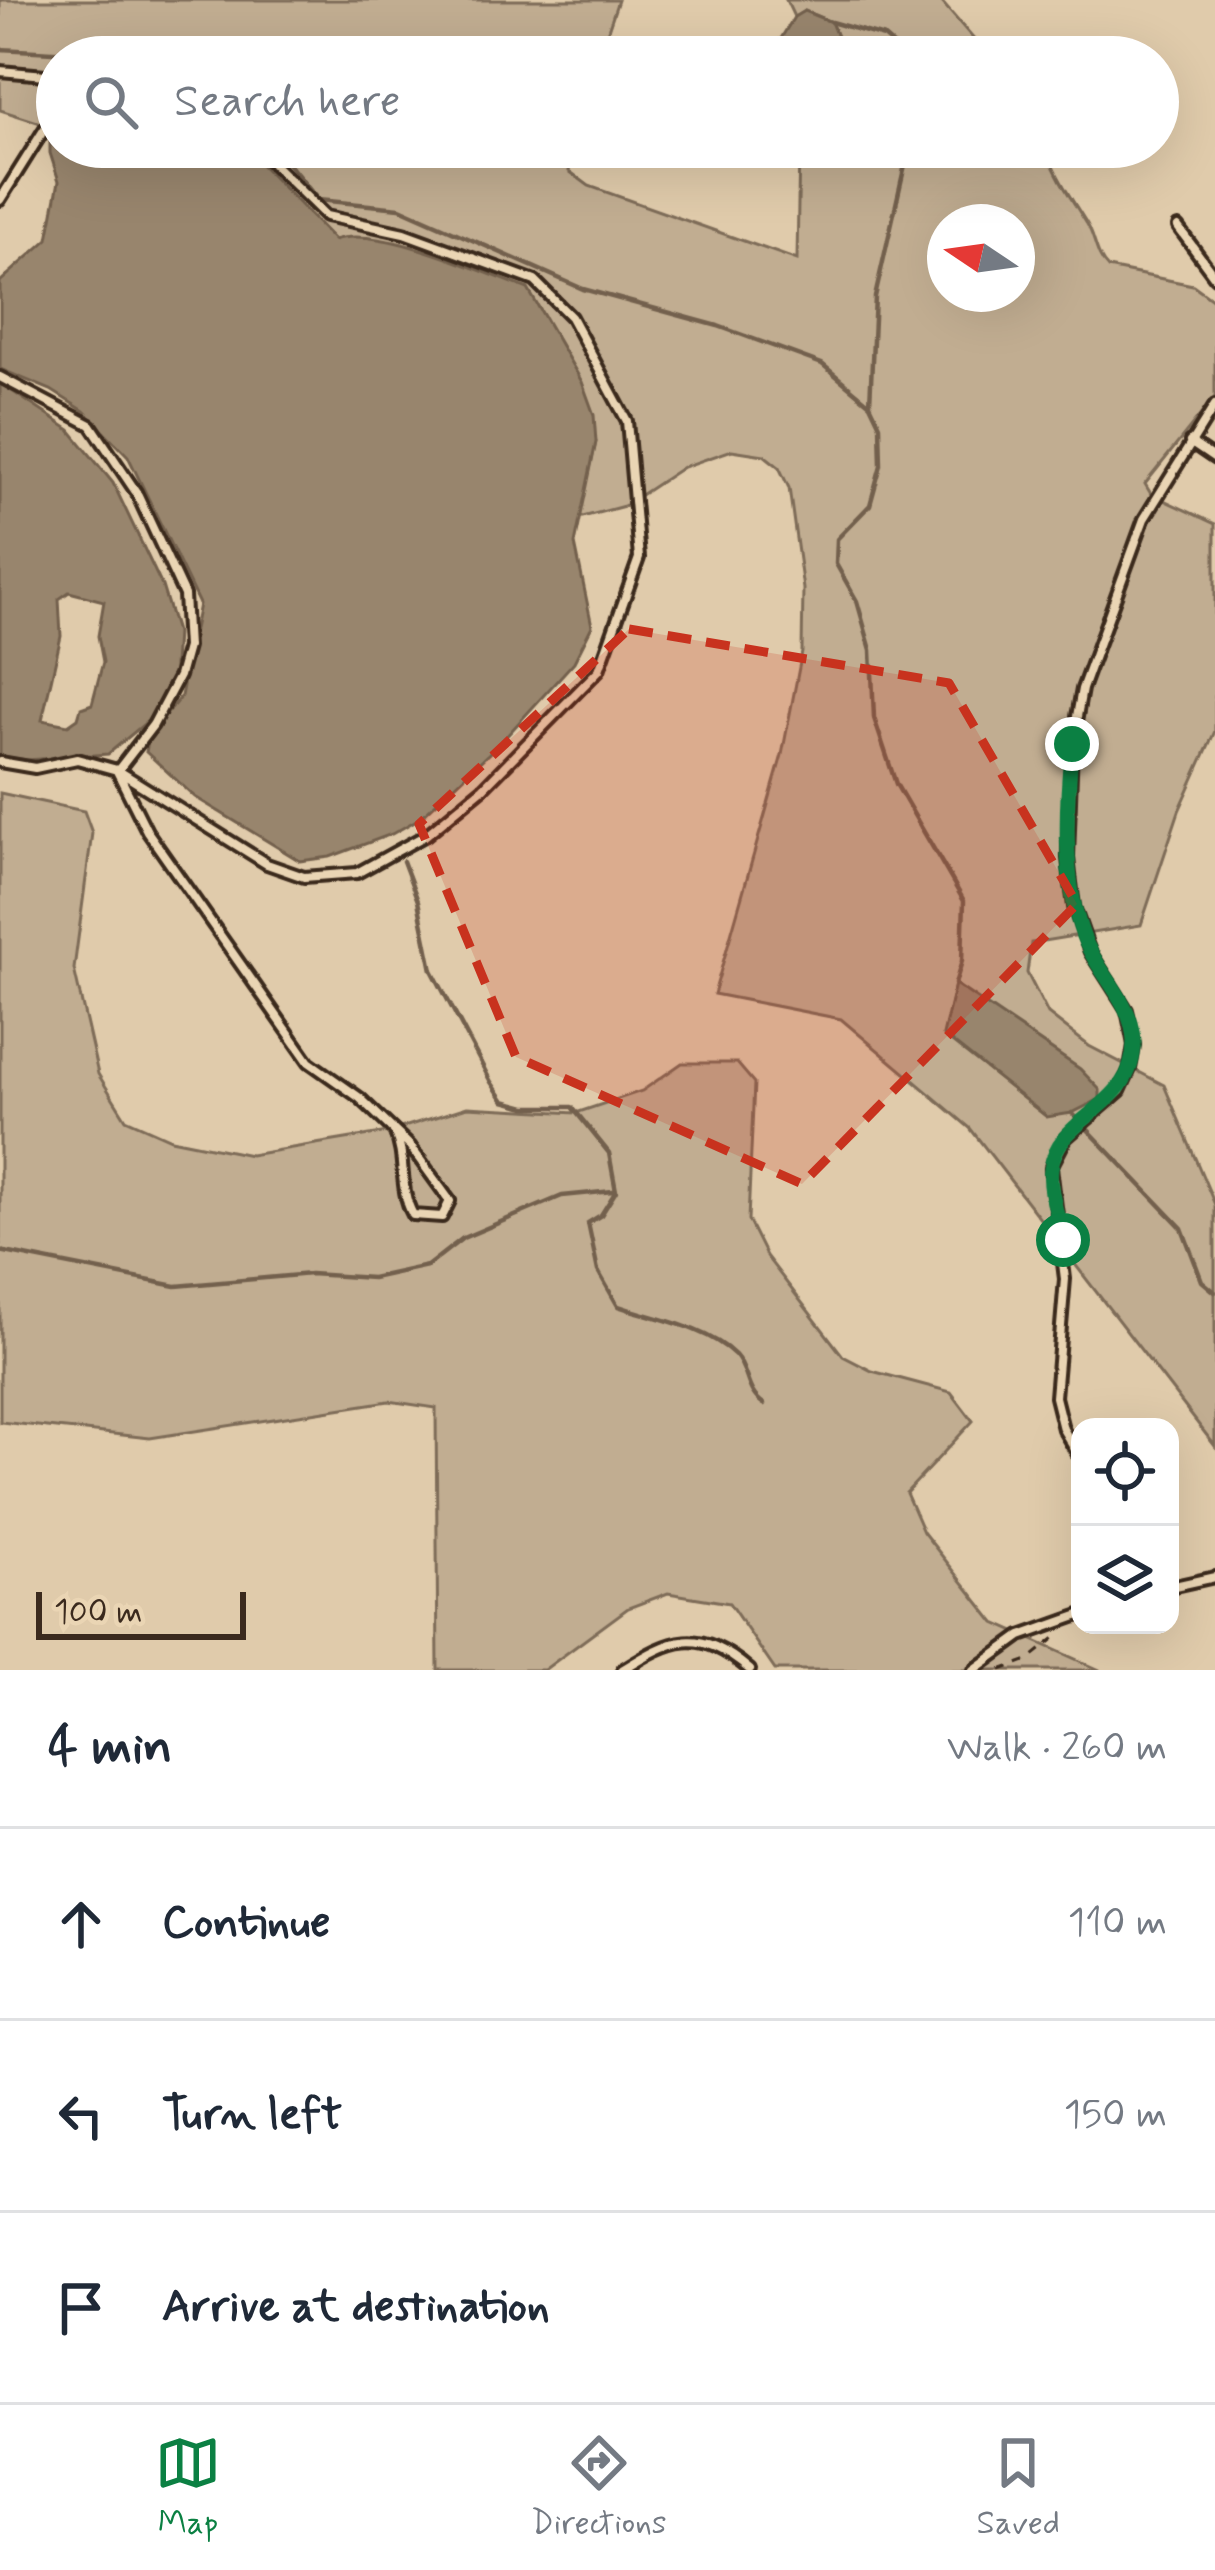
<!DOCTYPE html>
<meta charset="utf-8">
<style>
:root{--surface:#fff;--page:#f6f6f7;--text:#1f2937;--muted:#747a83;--line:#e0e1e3;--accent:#0b8043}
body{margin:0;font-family:Mynerve,sans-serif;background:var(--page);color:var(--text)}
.controls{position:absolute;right:36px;bottom:36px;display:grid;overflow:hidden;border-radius:24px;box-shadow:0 12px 48px #0002}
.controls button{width:108px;height:108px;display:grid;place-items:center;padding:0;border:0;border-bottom:3px solid var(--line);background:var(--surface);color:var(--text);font:60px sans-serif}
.compass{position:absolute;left:927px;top:204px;width:108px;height:108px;border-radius:50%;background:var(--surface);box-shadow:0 12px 48px #0002;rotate:283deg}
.scale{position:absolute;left:36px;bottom:30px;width:210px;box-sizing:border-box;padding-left:12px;border:6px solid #3b2a1e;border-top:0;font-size:33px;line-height:42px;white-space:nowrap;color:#3b2a1e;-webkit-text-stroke:9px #ead5b4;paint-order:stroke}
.stop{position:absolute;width:36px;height:36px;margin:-27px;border:9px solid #0b8043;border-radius:50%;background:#fff}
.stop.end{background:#0b8043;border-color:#fff;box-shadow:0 3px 12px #0008}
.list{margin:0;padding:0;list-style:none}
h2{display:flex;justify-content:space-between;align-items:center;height:156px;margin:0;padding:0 48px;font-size:51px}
h2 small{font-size:39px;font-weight:400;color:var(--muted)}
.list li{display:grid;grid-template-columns:78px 1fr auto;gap:36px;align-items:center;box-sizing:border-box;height:192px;padding:0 48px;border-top:3px solid var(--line)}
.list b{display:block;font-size:45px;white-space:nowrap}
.list em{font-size:39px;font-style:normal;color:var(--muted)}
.icon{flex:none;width:66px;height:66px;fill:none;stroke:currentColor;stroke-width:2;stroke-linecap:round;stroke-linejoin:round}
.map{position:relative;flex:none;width:1215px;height:1670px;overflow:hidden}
.search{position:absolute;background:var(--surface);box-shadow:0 12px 48px #0002;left:36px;right:36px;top:36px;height:132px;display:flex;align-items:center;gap:30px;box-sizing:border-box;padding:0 42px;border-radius:66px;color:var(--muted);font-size:45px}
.sheet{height:732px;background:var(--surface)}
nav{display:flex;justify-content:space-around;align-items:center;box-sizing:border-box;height:168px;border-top:3px solid var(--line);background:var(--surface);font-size:33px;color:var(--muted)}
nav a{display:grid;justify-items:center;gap:6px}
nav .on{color:var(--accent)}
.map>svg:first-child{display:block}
.green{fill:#c1ad91;stroke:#7e6c58;stroke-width:3;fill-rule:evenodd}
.water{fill:#98856d;stroke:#73614d;stroke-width:3;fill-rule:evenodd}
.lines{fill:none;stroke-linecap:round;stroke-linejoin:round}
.stream{stroke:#73614d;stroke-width:4.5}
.service-casing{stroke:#3b2a1e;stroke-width:16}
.path{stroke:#3b2a1e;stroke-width:3;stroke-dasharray:9 9;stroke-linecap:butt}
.service{stroke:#ead5b4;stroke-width:8}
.route{stroke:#0b8043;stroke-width:15}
.marked{fill:#c8321e;fill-opacity:0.2;stroke:#c8321e;stroke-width:9;stroke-dasharray:24 15;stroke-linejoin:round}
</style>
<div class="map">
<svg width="1215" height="1670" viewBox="0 0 1215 1670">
<rect width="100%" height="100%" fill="#e0cbab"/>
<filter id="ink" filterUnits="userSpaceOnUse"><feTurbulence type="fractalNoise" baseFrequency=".00833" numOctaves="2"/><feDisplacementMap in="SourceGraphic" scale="24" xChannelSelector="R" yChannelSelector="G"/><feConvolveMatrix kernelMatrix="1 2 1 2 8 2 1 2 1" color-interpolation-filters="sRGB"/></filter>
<g filter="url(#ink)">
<path class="green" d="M0 0H618L599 57H57V119L50 126 0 110Z
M786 0H940L989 57H845L831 22 805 11 794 17Z
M244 147H574L569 171 589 186 797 260 799 147H1045C1056 176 1071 198 1087 224 1096 239 1095 255 1108 268L1193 285 1215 301V397L1145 484 1151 494 1215 524V731L1179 811 1141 925 1031 943 1027 973 1048 1014 1089 1046 1164 1085 1215 1205V1446L970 1128 841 1019 714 994 782 755 802 652 803 589 789 488 779 467 764 455 732 450 683 467 624 506 579 518 596 442 334 240ZM945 222H1017V294H945ZM955 984 1047 1117 944 1035Z
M0 793 84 811 92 833 74 969 98 1074 126 1119 171 1139 250 1155 388 1132 467 1107 576 1113 642 1091 682 1063H737L754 1083 748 1220 766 1256 843 1356 872 1371 951 1392 973 1421 906 1493 923 1532 995 1623 1100 1670H775L729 1603 668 1593 628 1608 544 1670H438L436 1408 389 1401 150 1438 0 1422Z"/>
<path class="water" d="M804 11 831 22 845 57H733L734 52 780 40 794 17Z
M57 119V147H244L334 240C380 225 482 272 528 289L582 382 594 415 596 442 575 544 592 626 574 662 503 740 420 818 392 834 330 857 300 861 195 797 146 752 149 736 181 696 199 604 128 456 84 411 51 390 0 369V282L48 239 59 181 50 153V126Z
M0 383 70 430 113 483 162 586 176 632 173 683 155 715 108 754 27 760 0 756ZM69 592 104 601 98 636 103 662 92 704 81 708 78 718 68 725 42 720 61 636 59 599Z
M955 984 1080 1069 1100 1090V1099L1072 1113 1047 1117 943 1035Z"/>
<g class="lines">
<path class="stream" d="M831 22 884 37 907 57
M0 49 141 57
M275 147 318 200 400 208 583 289 718 326 822 364 870 404 880 425 881 465 870 505 837 539 836 564 857 601 871 650 874 718 896 784 964 901 962 961 955 984
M870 404 875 297 909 147
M403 861 418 901 432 970 491 1082 504 1101 526 1107H572L609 1153 616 1191 601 1215 588 1223 598 1271 618 1306C654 1318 707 1327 735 1355 749 1370 745 1392 764 1404
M1072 1113 1182 1228 1202 1281 1215 1292
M0 1251 176 1286 310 1274 372 1278 427 1266 463 1238 562 1196 613 1191"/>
<defs>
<path id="service" d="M0 71 57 76
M0 200 57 109
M1178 227 1215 277
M0 377 91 425 136 492 184 595 187 647 179 676 153 725 119 769
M1190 442 1215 459
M0 762 35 768 77 759 117 770 267 864 304 877 357 873 426 835 483 788 599 670 639 558 627 421 571 317 535 281 404 233 326 216 256 147
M117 771 147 831 309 1062 360 1098 410 1146 450 1201 442 1217 413 1215C398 1188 407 1159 395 1133
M1080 1458 1063 1429 1055 1397 1065 1279 1051 1167 1066 1138 1120 1091 1130 1069 1134 1045 1127 1010 1090 952 1074 907 1068 858 1072 744 1082 689 1144 519 1215 405
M1170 1587 1215 1577
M622 1670C673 1638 698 1626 750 1670
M974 1670 1021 1636 1080 1615"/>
</defs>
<use href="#service" class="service-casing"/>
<path class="path" d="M1001 1670 1028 1660 1060 1634"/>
<use href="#service" class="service"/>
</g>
</g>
<g class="lines" filter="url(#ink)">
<path class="route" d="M1063 1240C1059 1217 1048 1192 1051 1168 1058 1114 1134 1110 1134 1042 1133 1001 1097 973 1083 936 1062 879 1066 803 1072 744"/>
</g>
<path class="marked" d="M629 629 949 683 1077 904 802 1184 516 1057 419 824Z"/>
</svg>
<div class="controls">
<button><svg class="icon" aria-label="locate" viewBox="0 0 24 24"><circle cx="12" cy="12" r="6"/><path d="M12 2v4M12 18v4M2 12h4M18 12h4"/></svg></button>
<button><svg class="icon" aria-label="layers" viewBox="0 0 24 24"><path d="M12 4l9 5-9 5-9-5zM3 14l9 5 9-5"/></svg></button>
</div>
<svg class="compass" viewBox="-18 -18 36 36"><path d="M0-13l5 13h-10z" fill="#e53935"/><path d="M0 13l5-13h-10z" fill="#747a83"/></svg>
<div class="scale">100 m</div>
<div class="stop" style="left:1063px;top:1240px"></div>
<div class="stop end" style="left:1072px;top:744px"></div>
<div class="search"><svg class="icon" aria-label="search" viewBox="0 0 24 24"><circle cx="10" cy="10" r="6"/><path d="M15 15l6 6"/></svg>Search here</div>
</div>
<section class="sheet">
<h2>4 min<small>Walk · 260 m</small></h2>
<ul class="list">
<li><svg class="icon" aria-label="ahead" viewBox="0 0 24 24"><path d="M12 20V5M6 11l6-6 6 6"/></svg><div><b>Continue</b></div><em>110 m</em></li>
<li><svg class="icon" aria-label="left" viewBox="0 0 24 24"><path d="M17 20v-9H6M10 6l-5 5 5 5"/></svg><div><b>Turn left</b></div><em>150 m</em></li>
<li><svg class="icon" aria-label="arrive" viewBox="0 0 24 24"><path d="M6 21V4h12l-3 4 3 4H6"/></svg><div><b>Arrive at destination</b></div></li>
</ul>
</section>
<nav>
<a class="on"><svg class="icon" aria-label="map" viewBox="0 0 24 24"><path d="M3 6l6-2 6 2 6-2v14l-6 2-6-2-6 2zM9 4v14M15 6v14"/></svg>Map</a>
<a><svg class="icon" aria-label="directions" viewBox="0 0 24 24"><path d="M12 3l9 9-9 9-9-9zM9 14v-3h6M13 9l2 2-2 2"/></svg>Directions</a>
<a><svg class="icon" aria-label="saved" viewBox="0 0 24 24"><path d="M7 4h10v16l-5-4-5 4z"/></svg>Saved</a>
</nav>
